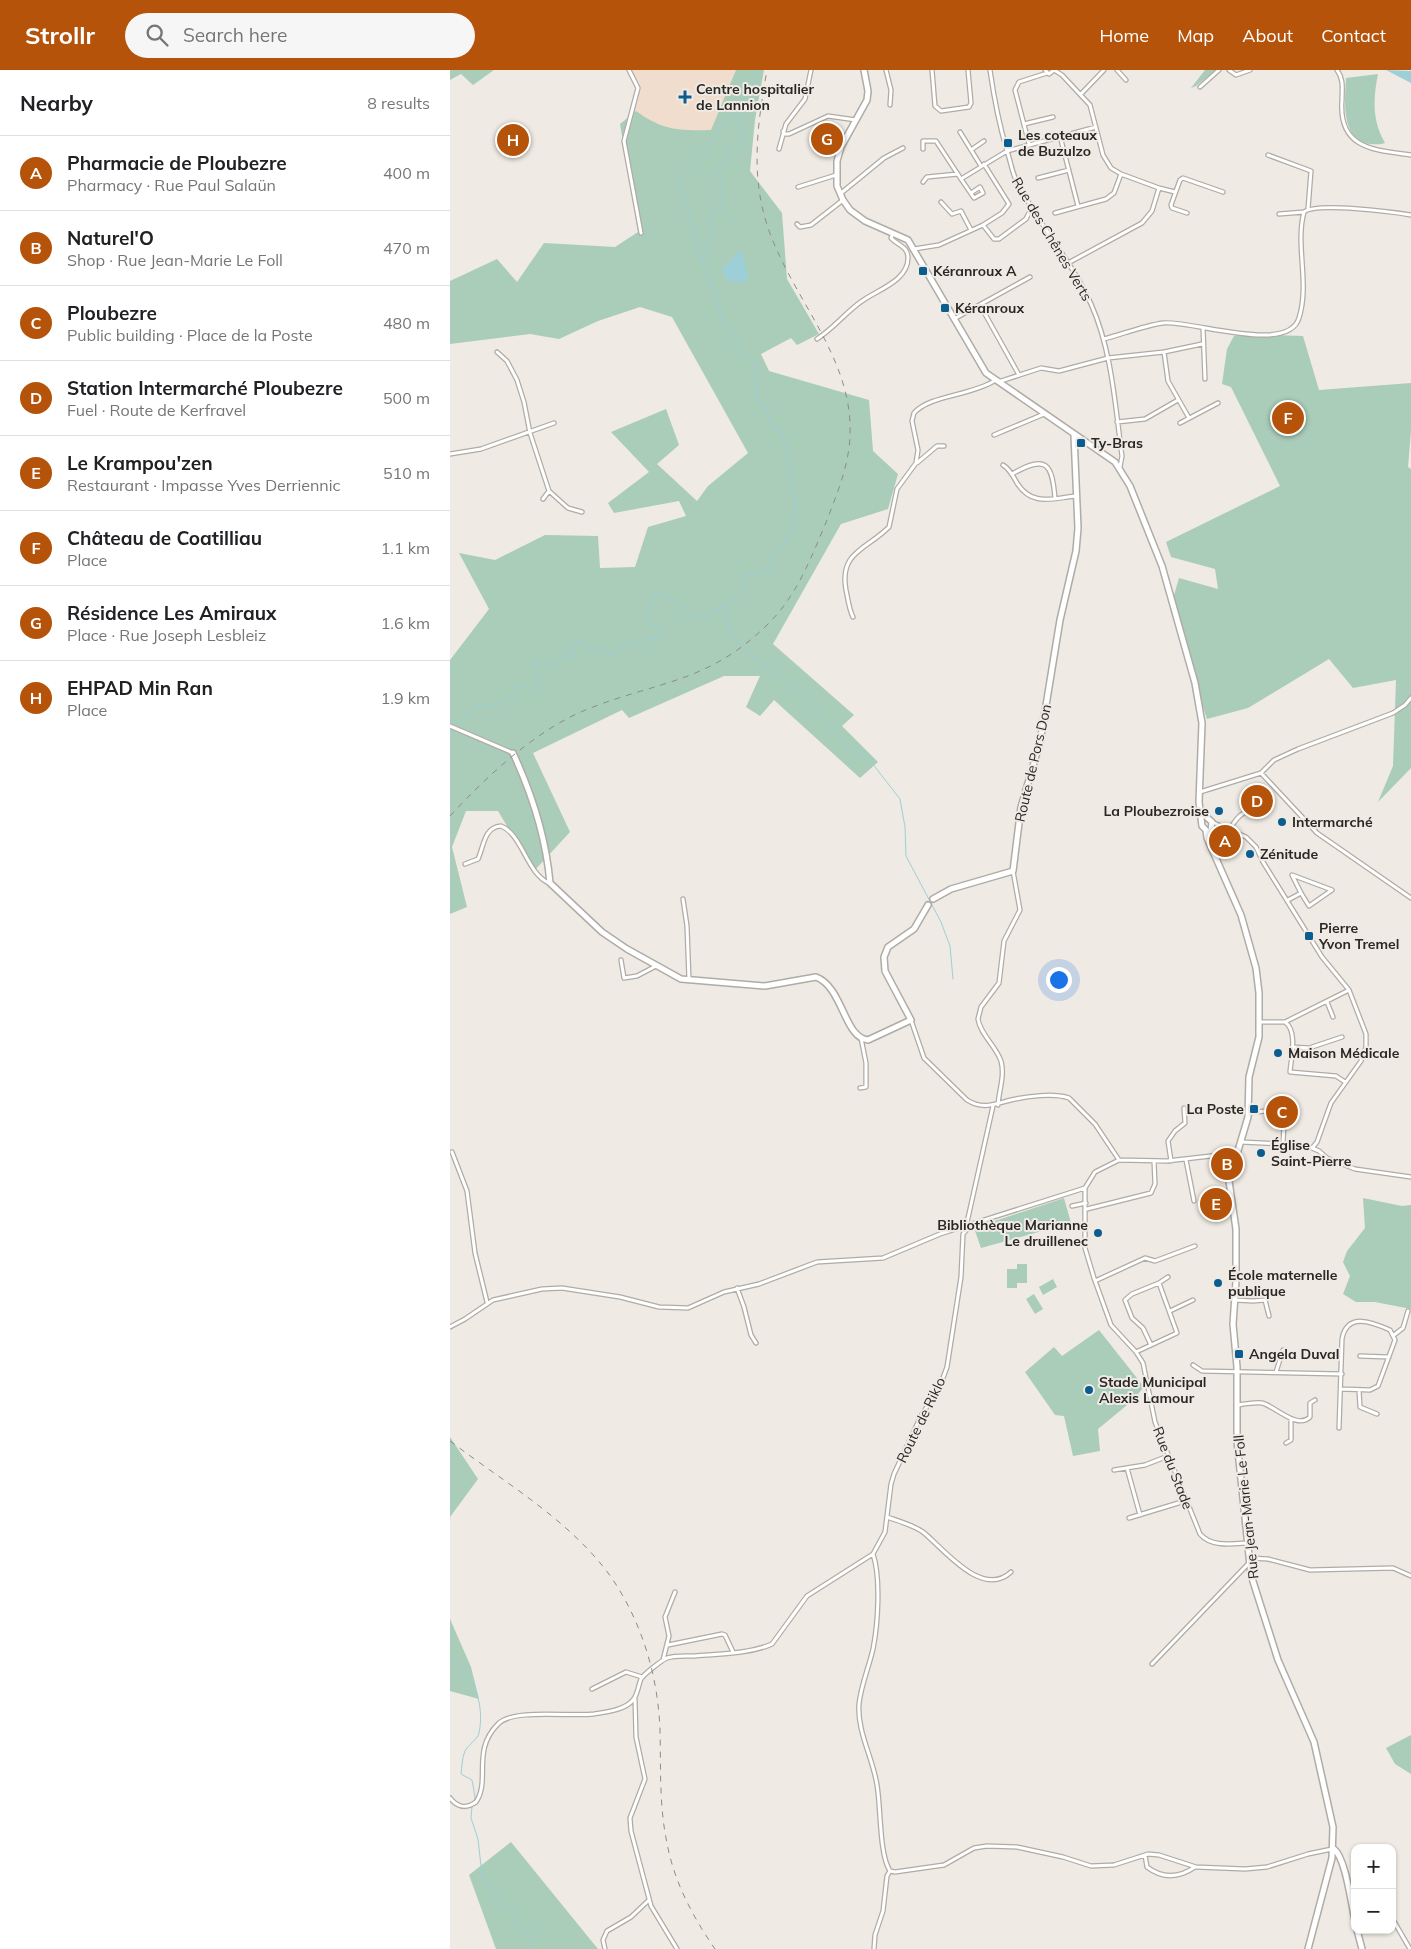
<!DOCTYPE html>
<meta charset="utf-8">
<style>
:root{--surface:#fff;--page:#f6f6f6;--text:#202124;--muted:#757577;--line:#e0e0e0;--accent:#b45309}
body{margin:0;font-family:Mulish,sans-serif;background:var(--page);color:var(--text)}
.controls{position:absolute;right:15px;bottom:15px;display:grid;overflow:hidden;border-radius:10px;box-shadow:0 1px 4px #0004}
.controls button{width:45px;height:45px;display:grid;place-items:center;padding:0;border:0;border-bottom:1px solid var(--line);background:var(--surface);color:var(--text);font:25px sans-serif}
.you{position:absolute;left:608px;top:909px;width:18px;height:18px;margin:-12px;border:4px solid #fff;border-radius:50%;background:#1a73e8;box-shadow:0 0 0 8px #1a73e833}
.badge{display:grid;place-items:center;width:32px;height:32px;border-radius:50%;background:var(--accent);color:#fff;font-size:16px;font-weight:700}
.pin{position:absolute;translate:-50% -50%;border:2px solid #fff;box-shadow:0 1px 5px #0006}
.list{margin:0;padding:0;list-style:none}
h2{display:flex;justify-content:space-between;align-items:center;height:65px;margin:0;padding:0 20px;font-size:21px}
h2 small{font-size:16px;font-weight:400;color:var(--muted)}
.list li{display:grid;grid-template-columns:32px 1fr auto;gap:15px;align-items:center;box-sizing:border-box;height:75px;padding:0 20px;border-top:1px solid var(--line)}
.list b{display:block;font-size:19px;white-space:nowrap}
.list p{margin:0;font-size:16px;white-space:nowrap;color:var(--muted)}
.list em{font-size:16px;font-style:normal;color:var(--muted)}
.icon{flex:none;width:28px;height:28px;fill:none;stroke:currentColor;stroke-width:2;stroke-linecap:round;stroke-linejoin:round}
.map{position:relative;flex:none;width:961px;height:1879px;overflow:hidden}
header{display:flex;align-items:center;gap:30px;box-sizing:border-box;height:70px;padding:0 25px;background:var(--accent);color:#fff}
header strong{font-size:24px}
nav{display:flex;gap:28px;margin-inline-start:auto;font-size:18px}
.search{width:350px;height:45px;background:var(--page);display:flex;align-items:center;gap:12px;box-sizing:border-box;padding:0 18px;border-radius:28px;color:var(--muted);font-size:19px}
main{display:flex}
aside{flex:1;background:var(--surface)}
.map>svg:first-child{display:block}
.medical{fill:#f0ddcd}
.green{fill:#a9cdb9}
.water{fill:#9dcfd8}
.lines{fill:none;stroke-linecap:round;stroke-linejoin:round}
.stream{stroke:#9dcfd8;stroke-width:1}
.street-casing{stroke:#b0aca5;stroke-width:5.5}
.secondary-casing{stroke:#b0aca5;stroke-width:8}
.street{stroke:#fff;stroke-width:3}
.secondary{stroke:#fff;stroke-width:5}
.rail{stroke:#8f8b86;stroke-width:1;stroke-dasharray:6 6;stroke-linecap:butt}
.poi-dot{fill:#0b5d8f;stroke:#efeae3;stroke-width:2}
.labels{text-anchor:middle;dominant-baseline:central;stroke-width:4;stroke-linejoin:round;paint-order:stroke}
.poi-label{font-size:14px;font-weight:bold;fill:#2a2825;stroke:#efeae3;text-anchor:start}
.street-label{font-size:14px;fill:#2a2825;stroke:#efeae3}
</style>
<header>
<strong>Strollr</strong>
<div class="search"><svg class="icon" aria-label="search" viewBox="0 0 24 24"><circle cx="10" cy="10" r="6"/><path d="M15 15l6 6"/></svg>Search here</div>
<nav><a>Home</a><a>Map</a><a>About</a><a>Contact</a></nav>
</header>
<main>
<aside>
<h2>Nearby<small>8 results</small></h2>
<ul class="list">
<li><span class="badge">A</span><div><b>Pharmacie de Ploubezre</b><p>Pharmacy · Rue Paul Salaün</p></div><em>400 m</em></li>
<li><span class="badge">B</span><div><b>Naturel'O</b><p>Shop · Rue Jean-Marie Le Foll</p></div><em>470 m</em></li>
<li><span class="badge">C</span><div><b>Ploubezre</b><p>Public building · Place de la Poste</p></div><em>480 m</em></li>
<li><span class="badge">D</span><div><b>Station Intermarché Ploubezre</b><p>Fuel · Route de Kerfravel</p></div><em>500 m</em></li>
<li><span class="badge">E</span><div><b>Le Krampou'zen</b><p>Restaurant · Impasse Yves Derriennic</p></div><em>510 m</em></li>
<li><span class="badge">F</span><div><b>Château de Coatilliau</b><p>Place</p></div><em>1.1 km</em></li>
<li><span class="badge">G</span><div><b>Résidence Les Amiraux</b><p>Place · Rue Joseph Lesbleiz</p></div><em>1.6 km</em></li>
<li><span class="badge">H</span><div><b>EHPAD Min Ran</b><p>Place</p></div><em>1.9 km</em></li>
</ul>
</aside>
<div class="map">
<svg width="961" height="1879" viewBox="0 0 961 1879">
<rect width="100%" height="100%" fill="#efeae3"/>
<path class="medical" d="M181 0H287L263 58 250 70 195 52 187 46 183 40 190 14Z"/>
<path class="green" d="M0 0H44L23 15 11 4 0 10Z
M286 0H314L305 50 300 101 332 143 337 209 369 264 347 275 341 268 311 284 319 301 419 330 423 381 448 404 438 439 391 454 323 574 404 645 392 656 428 692 410 708 324 630 310 646 296 637 310 606H274L179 648 172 640 83 683 120 762 84 801 48 741H16L2 777 17 837 0 844V590L39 539 9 483 45 490 95 465 148 466 150 498 185 497 198 457 236 446 229 431 164 443 158 433 199 402 161 362 216 339 229 375 207 394 247 431 258 416 298 383 222 247 190 237 148 251 109 269 80 264 0 274V211L47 189 67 212 94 173 165 177 188 162 170 54 186 41C212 60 229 61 261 60Z
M755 0H766L746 16 741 18Z
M928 4C923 29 922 51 935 73 930 75 926 74 920 74 890 69 895 30 896 8Z
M794 264 853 266 869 320 961 313V360L958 397 961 399V698L928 732 943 696 946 610 903 618 879 589 798 638 757 649 720 539 729 508 768 519 765 499 721 487 716 472 830 416 781 317 772 314 777 279 784 266Z
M614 1128 621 1153 531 1178 524 1158Z
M913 1128 952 1136 961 1135V1239L925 1232H906L893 1224 900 1206 893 1192 897 1181 915 1158Z
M567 1194H577V1213H567V1218H557V1199H567Z
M603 1209 607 1217 593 1225 589 1217Z
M584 1224 593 1239 585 1244 576 1229Z
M649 1260 694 1317 682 1331 648 1359 650 1381 623 1386 614 1346 605 1345 575 1302 604 1277 612 1286Z
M0 1367 28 1409 0 1447Z
M0 1549 21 1597 29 1629 0 1621Z
M961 1665V1704L945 1694 936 1678Z
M61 1772 148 1879H46L19 1805Z"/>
<path class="water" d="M936 0 961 1V13Z
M290 181 292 182 298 207 296 211 288 212 277 210 272 199Z"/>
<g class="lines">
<path class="stream" d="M251 190 230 110 261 78 270 56 300 27 307 0
M275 537 279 563 291 576
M294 579 357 630 381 656 394 675 418 688 450 729 455 757 456 786 491 852 500 876 503 909
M0 664C2 655 7 656 13 650 18 646 14 649 17 643 23 633 36 633 46 638L56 626 63 628 67 618 72 616 82 619 91 615 86 598 81 594 93 591C103 598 106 592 114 584L119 588 123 587 126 582 116 580 115 576 132 572 143 582H148L153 576 160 584 180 572 188 576 197 568 208 570 212 568 215 561 202 556 197 539 204 530 203 525 205 523 230 533 240 546 250 549 275 536 296 515 294 508 295 505 309 504 314 498 319 501 325 499 321 485 338 470 343 460 346 433 342 409 338 400 339 394 332 361 323 360 317 339 308 332 304 291 291 282 284 267 273 254 266 224 251 190 260 181C260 169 256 169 263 159L260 151 263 148V141L274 140 273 128 269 122C276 111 268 107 262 102L276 92 278 87 275 80 287 77 294 64 288 38
M0 1550V1552
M0 1589C24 1605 35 1634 29 1663 27 1670 18 1675 15 1681 12 1687 12 1697 11 1704L22 1710 25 1727 24 1732
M22 1736 21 1748 28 1769 32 1805 54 1839 67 1842 68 1856 81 1864 84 1879"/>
<defs>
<path id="street" d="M179 0 188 18 174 71 191 163
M436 0 441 20 440 35
M482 0 485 36 491 41 519 37 521 33 518 0
M540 0C544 28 549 54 557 81 561 92 562 104 568 114 590 156 621 190 641 234 662 281 665 335 672 386L670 397
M595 0 599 4 604 0
M604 0 612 5 640 35 653 85 661 98 671 104 709 118 702 141 692 153 620 192
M667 0 676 10
M779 0 786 5 800 0
M887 0C894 9 892 19 892 30 888 79 924 80 961 85
M750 17 769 0
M631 24 654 0
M574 54 603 47
M333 61 334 64H339L378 46 406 50
M510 62 531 96
M610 66 628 136
M579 74 565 20 569 12 597 3
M329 79 336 54 355 29 361 0
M473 79V71H486L511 109 557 81 646 57
M521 80 534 71
M818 85 861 101 858 139
M588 108 619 100
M511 109 524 128 533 123 530 117 521 123
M473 112 477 107 508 104
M348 117 386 105
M709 118 725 122
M390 124 434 88 453 78
M491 132 502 144 511 141 521 160
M605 143 656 129 664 123 671 104
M737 143 722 138 721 135 730 110 733 108 773 122
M829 144 854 142
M347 154 350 157 361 155 393 130
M533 155 552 143 559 134 534 94
M464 179 489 175 533 155 544 169H549L576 149 582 137
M530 235 569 305
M504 249 580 207
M753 258 755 309
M367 269C384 258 396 242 412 231 427 220 458 211 458 188 458 176 447 175 441 168L443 163
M654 269C673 264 693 256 713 253 742 250 838 285 849 248 860 213 845 175 854 142 866 132 943 142 961 145
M47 282 57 291 67 310 74 332 80 363 99 421 93 429
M714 282 718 311 739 348
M548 312 591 298 609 301 658 288 714 282 752 274
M667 352 695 349 728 330
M730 353 768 333
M544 365 594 344
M0 384 31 379 104 353
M467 393 487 376H494
M553 395C560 399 563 406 567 413 582 437 602 428 627 426
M562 404C597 384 602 394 605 428
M99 421 118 438 132 442
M403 547C399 539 398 529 396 520 389 482 416 480 439 457L447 419 466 393 468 380 462 351 464 343C480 325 520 326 544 311
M0 656 63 683
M811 703 867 763 961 828
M750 722 811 703 824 690 848 679 943 643 955 635 961 628
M762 752 796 767 806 777 813 792 872 887 899 920 916 964V977L911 991 881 1033 867 1072 863 1077
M780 759C788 745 796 737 813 742
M15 794 28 789C34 776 34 757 51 756 72 764 77 804 99 813
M233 829 237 856 239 910
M838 830 851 823 859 836 882 820 842 805 851 823
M171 890 174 908 187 906 206 896
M877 932 883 947
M461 950 474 988 517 1030C533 1040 545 1034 561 1030 577 1026 604 1023 619 1028L645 1054 669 1090
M810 952H835L899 920
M835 952C848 961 841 988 840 1002L886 1006 895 1012
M842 977 859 978 892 967
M410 1018 416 1017V993L411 968
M548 1035C549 1020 555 1006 551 991 546 976 530 964 528 949L531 937 549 913 554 871 570 840 563 801
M798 1043 815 1041 825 1053 834 1054 833 1073
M791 1072 855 1075 869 1081 877 1088 905 1099 961 1107
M2 1082 17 1121 25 1183 37 1232
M787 1083 717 1091 669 1090 645 1102 635 1118V1178L644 1208 661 1255 686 1282 693 1293 705 1352 750 1464C761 1477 781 1474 797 1473
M736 1090 744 1131
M721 1091 718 1071 725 1061 735 1053 734 1038
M622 1136 636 1133
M637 1139 701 1123 705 1114 704 1091
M760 1147 782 1136
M516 1157 543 1036
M645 1211 695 1188 705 1191 745 1176
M287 1218 294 1237 301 1265 306 1273
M784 1230 803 1231 815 1230 819 1246
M720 1241 743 1230
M0 1257 15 1249 43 1230 92 1219 112 1218 170 1227 209 1237 238 1238 274 1222 309 1214 367 1192 433 1188 490 1164 635 1118
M944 1265 953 1258 958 1241
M701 1275 693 1258 682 1248 675 1230 682 1224 709 1213
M686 1282 727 1263 709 1213 718 1207
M910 1286 939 1287
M743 1295 752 1301 892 1304
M826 1302 833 1280
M909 1320 910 1337 927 1344
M788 1335C795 1334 804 1332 812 1333 825 1336 847 1360 860 1347V1333L865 1330
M889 1358 892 1269C897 1242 922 1252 940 1260L945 1270 928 1316 920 1320 891 1319
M836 1373 841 1370V1349
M677 1398 690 1445
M664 1400 695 1395 718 1386
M437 1447C448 1451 463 1455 473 1462 494 1479 532 1529 561 1502
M679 1448 735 1431
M423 1484C431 1508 428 1554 423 1579 419 1597 411 1615 409 1634 407 1662 423 1688 427 1715 431 1737 429 1784 440 1801L437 1806 433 1841 425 1865 424 1879
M799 1488 818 1489 860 1500 943 1498 961 1506
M218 1575 272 1564 275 1565 283 1582
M213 1590 219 1566 215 1547 225 1522
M702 1594 799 1493
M142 1619 176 1602 192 1607
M185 1629 186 1667 195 1709 180 1748 181 1761 201 1836 227 1879
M0 1728C8 1738 16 1739 26 1732 41 1710 21 1681 48 1654 63 1638 121 1647 144 1644 156 1642 175 1640 183 1630 188 1624 188 1616 191 1609 193 1605 212 1590 217 1588 225 1585 236 1586 244 1586 269 1584 299 1584 322 1574L357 1526 423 1484 435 1462 441 1414 444 1404 471 1346 490 1316 497 1297 511 1207 513 1164 521 1155
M695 1785 697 1797C713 1809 729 1808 745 1797
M440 1801 445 1802 494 1795 524 1778 537 1776 567 1777 613 1787 641 1796 664 1795 698 1784 709 1785 746 1797 795 1799 817 1797 858 1784 882 1779
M942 1848 960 1879
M155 1879 153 1870 157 1861 181 1847 199 1830"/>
<path id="secondary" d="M414 0 418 21 417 30 391 77 387 91V116L393 130 400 140 415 151 458 170 536 303 665 392 680 416 712 496 745 613 752 653 749 732 752 756 756 760 757 768 791 845 806 898 809 923V967L799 1007 798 1047 779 1111 786 1159V1211L783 1254 787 1297V1371L801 1505 828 1590 864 1672 883 1757 882 1788 858 1879
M63 683C82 724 96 768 100 813L152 862 177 879 231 909 315 916 366 907C393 917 394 968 418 970L461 950 435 901 434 887 438 877 464 859 478 835
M752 743 762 752 760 769
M483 829 501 819 563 801 571 737 590 672 610 550 626 481 628 458 624 365
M884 1779C896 1789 901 1834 905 1850
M907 1860 912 1879"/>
</defs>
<use href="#street" class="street-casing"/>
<use href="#secondary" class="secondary-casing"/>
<use href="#street" class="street"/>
<use href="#secondary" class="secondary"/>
<path class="rail" d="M0 746C37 706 87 659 138 639 208 611 258 613 317 555 347 526 361 488 377 450 387 424 399 395 400 366 404 280 329 217 312 136 302 91 309 45 317 0
M0 1371C55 1413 120 1450 161 1507 192 1552 208 1606 210 1660 211 1698 209 1736 217 1773 224 1812 243 1847 265 1879"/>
</g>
<g class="poi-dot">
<path d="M232.5 19.5h5v5h5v5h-5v5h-5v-5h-5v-5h5z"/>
<rect x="553" y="68" width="10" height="10" rx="2.5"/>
<rect x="468" y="196" width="10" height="10" rx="2.5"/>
<rect x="490" y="233" width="10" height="10" rx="2.5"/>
<rect x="626" y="368" width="10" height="10" rx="2.5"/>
<circle cx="769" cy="741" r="5"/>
<circle cx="832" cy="752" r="5"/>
<circle cx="800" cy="784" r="5"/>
<rect x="854" y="861" width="10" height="10" rx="2.5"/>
<circle cx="828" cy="983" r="5"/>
<rect x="799" y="1034" width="10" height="10" rx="2.5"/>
<circle cx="811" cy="1083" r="5"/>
<circle cx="648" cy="1163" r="5"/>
<circle cx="768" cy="1213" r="5"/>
<rect x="784" y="1279" width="10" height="10" rx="2.5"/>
<circle cx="639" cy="1320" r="5"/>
</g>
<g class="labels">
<g class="poi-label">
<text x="246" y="19">Centre hospitalier<tspan x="246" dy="16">de Lannion</tspan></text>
<text x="568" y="65">Les coteaux<tspan x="568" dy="16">de Buzulzo</tspan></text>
<text x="483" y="201">Kéranroux A</text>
<text x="505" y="238">Kéranroux</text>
<text x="641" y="373">Ty-Bras</text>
<text x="759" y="741" text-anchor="end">La Ploubezroise</text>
<text x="842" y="752">Intermarché</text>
<text x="810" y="784">Zénitude</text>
<text x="869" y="858">Pierre<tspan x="869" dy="16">Yvon Tremel</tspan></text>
<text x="838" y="983">Maison Médicale</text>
<text x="794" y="1039" text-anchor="end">La Poste</text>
<text x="821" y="1075">Église<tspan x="821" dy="16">Saint-Pierre</tspan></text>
<text x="638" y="1155" text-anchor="end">Bibliothèque Marianne<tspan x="638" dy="16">Le druillenec</tspan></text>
<text x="778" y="1205">École maternelle<tspan x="778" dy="16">publique</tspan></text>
<text x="799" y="1284">Angela Duval</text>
<text x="649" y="1312">Stade Municipal<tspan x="649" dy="16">Alexis Lamour</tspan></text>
</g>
<g class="street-label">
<text transform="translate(602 169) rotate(59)">Rue des Chênes Verts</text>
<text transform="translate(583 693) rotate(-77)">Route de Pors Don</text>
<text transform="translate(471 1350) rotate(-64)">Route de Riklo</text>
<text transform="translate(723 1398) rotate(69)">Rue du Stade</text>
<text transform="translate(796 1437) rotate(-96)">Rue Jean-Marie Le Foll</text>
</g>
</g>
</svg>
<div class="controls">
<button>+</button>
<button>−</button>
</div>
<div class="you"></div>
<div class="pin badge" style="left:775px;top:771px">A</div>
<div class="pin badge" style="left:777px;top:1094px">B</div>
<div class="pin badge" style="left:832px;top:1042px">C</div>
<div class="pin badge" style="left:807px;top:731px">D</div>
<div class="pin badge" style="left:766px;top:1134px">E</div>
<div class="pin badge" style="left:838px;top:348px">F</div>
<div class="pin badge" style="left:377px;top:69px">G</div>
<div class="pin badge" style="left:63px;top:70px">H</div>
</div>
</main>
